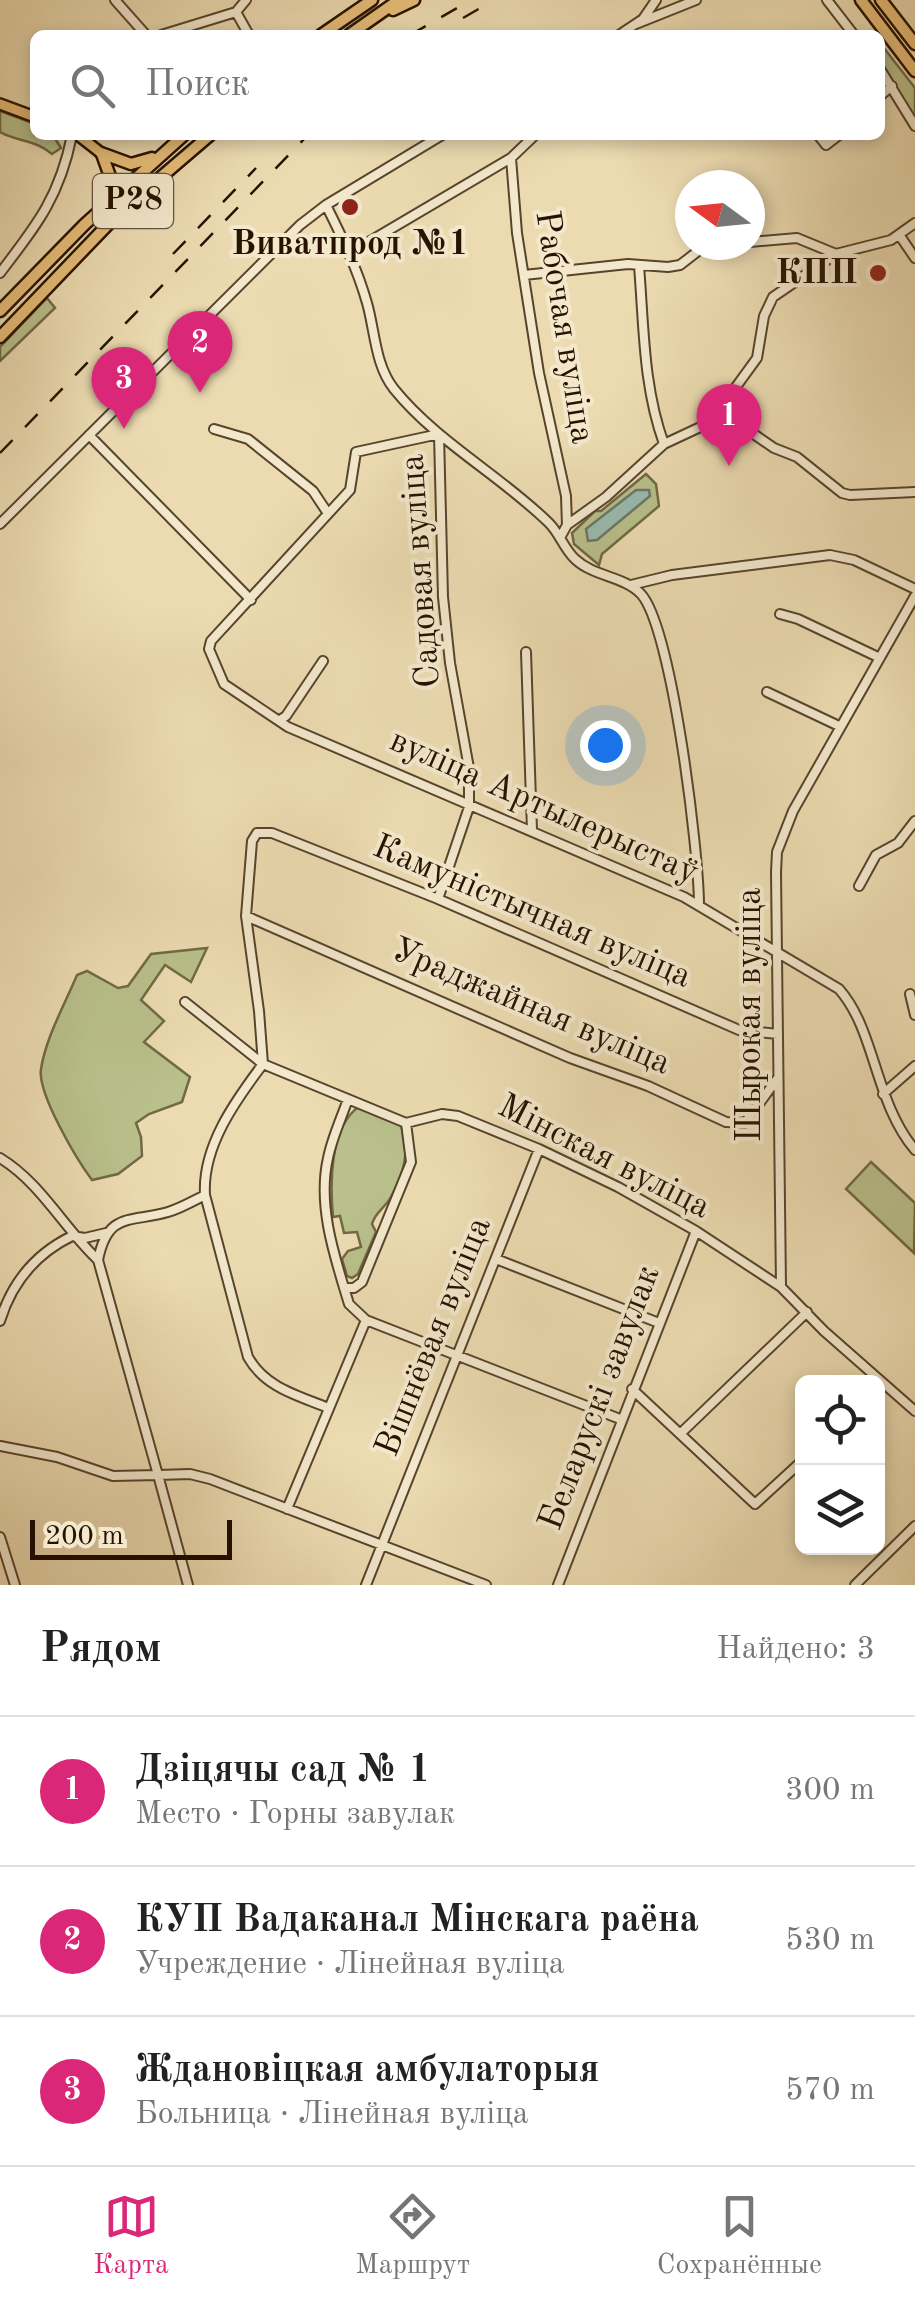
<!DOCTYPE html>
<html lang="ru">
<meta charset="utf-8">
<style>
:root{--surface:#fff;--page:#f2f2f2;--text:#222;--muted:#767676;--line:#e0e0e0;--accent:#db2777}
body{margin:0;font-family:"Old Standard TT",serif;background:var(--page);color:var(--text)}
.controls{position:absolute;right:30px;bottom:30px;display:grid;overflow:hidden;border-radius:15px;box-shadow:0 5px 15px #0003}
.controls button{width:90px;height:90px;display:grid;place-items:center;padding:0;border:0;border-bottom:2px solid var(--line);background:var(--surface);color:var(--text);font:50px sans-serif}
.compass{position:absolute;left:675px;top:170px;width:90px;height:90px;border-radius:50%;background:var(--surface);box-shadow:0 5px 15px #0003;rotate:285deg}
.scale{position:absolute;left:30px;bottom:25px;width:202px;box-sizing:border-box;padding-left:10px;border:5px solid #271201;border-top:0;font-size:28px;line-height:35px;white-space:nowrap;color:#271201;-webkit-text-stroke:8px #f3e8cc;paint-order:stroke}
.you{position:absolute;left:605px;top:745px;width:35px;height:35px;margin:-25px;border:8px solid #fff;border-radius:50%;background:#1a73e8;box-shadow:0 0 0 15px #1a73e833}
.badge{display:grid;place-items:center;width:65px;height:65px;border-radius:50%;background:var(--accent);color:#fff;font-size:32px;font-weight:700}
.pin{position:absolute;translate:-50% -82px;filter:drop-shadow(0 2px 5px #0008)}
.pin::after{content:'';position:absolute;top:52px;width:35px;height:30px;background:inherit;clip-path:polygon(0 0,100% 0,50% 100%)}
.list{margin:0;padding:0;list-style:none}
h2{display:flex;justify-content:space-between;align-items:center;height:130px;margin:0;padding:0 40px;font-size:42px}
h2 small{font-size:32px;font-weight:400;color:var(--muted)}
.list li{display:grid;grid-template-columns:65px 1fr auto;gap:30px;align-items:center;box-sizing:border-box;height:150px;padding:0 40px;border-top:2px solid var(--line)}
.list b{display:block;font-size:38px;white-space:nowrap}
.list p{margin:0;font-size:32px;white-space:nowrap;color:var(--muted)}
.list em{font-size:32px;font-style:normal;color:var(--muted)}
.icon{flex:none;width:55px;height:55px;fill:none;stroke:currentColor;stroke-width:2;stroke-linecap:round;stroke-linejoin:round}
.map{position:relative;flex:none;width:915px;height:1585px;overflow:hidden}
.search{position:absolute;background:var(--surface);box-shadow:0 5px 15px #0003;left:30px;right:30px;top:30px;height:110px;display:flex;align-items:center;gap:25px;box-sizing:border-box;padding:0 35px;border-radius:15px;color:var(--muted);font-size:38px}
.sheet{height:580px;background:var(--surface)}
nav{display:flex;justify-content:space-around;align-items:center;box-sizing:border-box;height:140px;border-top:2px solid var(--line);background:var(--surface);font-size:28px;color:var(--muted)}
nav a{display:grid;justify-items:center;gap:5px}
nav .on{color:var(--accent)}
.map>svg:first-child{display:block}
.green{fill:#b9c08b;stroke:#706946;stroke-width:2.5}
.water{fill:#99bbaf;stroke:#6b7769;stroke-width:2.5}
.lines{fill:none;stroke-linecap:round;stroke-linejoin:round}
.minor-tunnel{stroke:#cebd97;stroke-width:8;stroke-dasharray:8 4;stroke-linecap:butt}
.minor-casing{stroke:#58442d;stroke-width:12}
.major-casing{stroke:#271201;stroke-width:14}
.highway-casing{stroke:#271201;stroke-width:15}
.minor{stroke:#f3e8cc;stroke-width:8}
.major{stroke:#e6be78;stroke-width:9}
.highway{stroke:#e6be78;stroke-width:10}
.rail{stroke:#271201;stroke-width:2.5;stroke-dasharray:18 18;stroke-linecap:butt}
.poi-dot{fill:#8f2418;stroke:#f3e8cc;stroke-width:4}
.labels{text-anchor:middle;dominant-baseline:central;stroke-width:8;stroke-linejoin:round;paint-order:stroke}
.shield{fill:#f3e8cc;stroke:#64523e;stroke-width:2.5}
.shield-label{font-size:32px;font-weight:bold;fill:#271201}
.poi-label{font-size:35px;font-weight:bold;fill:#271201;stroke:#f3e8cc}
.street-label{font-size:35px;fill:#271201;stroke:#f3e8cc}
</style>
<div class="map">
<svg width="915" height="1585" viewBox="0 0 915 1585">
<rect width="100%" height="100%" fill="#ecdbb1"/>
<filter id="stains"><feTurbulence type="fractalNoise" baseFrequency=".002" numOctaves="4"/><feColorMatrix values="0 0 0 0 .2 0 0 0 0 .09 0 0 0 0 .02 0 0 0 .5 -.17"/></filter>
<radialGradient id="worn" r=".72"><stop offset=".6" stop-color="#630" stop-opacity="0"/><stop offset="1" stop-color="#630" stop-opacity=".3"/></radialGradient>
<path class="green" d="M880 43 915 88V119L880 64Z
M0 111 35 124V135H53L61 148 52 154C36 140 19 142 0 132Z
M47 298 55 308 0 361V347Z
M646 474 656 484 659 506 602 554 599 565 574 544 572 533 595 511H601Z
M207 948 191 982 165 965 141 1000 164 1021 144 1042 190 1077 182 1102 149 1114 136 1123 141 1137 142 1156 118 1174 92 1180C77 1160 37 1093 41 1069 46 1037 65 1004 77 975L87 971 118 988 128 986 151 954Z
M360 1106 400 1124C411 1148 404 1175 391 1197 385 1208 375 1212 372 1224L376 1232 358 1274 352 1278 347 1276 342 1259 348 1251 361 1247 357 1232 344 1233 340 1216 333 1217C330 1185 329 1126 360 1106Z
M871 1162 915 1203 914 1253 846 1189Z"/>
<path class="water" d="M636 490H649L650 496 597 540 588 541 586 529Z"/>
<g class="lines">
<path class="minor-tunnel" d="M152 207 156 204"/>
<defs>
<path id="minor" d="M115 0 146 35
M827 0 854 35
M236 12 246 0
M636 24 696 0
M161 35 236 12 249 35
M619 35 643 19 656 0
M880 69 915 126
M880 96 892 86
M535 135 511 158 517 233 539 373 566 496 567 525 561 536
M818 135 826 145 839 135
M326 205C342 237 357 268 367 303 375 331 375 365 394 389 437 442 500 475 549 523 560 534 564 549 575 559 594 577 624 576 641 594 672 628 699 853 699 905
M900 236 915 258
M750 242 797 238 836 254
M350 253 511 158
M639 266C644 326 643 386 664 444
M0 273C37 225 60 196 72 135
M524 275 628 264 668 267 680 265 702 248 726 245
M726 415 733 391 757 358 764 316 773 297 836 254 891 240 915 223
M726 415 774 448 797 457 842 493 850 495 915 492
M214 429 248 439 313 491 327 512
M439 434 356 452 350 490 211 641 209 649 224 684 288 727 684 897 839 989C876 1031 874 1101 915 1150
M89 435 251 600
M0 524 300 225 326 205 442 135
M567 525 606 497 664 444 726 415
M631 585 672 575 830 555 854 560 915 589
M915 596 793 811 777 852 776 872 781 1287 824 1331 915 1411
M780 614 798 619 880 658
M526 652 532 830
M767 692 839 726
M280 720 286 716 323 661
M859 886 876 855 898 843 915 821
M438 899 469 807V768L450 663 443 597 439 434
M246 916 570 1058 648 1086 726 1122 745 1123 777 1079
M910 994 915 1015
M185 1002 263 1064 406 1123 442 1114 458 1116 539 1149 618 1187 696 1231 781 1287
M883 1094 915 1066
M348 1099C341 1119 332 1138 328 1158 317 1206 335 1258 349 1304L366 1320 620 1419
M0 1158C41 1183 63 1227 98 1260L158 1475 190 1474 210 1479 486 1585
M205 1195 248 1357C265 1387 296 1395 326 1407
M72 1236 85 1238 106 1233
M496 1259 659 1323
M98 1260C108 1211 130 1223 168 1212 181 1208 193 1201 205 1195 202 1147 235 1101 263 1064L259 1011 246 916 252 841 257 833H272L438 899 739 1030 778 1034
M344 1288H354L362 1282 411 1162 406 1123
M0 1321C12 1282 35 1254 72 1236
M632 1389 755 1504 802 1461
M681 1433 807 1312
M0 1446 57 1457 113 1476 158 1475 188 1585
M287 1509 366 1320
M0 1537 15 1585
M366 1585 539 1149
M558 1585 696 1231
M855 1585 915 1526"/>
<path id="major" d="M0 104 35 117
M78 135 101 153"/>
<path id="highway" d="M861 0 915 71
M881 0 915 44
M393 10 414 0
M321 35 372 0
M349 35 399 0
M101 153 131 164 152 158
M102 154 112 182 107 199
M0 311 85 224 184 135
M0 337 119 213 210 135"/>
</defs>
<use href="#minor" class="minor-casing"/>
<use href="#major" class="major-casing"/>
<use href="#highway" class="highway-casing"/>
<use href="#minor" class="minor"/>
<use href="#major" class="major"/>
<use href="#highway" class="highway"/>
<path class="rail" d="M463 18 494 0
M410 35 471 0
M173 254 256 168
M0 453 308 135"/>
</g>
<g class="poi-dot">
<circle cx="350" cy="207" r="10"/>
<circle cx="878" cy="273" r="10"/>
</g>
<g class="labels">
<rect class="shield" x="93" y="174" width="80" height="54" rx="8"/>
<g class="shield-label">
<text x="133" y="201">Р28</text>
</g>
<g class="poi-label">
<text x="350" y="244">Виватпрод №1</text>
<text x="858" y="273" text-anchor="end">КПП</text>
</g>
<g class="street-label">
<text transform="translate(564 327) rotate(81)">Рабочая вуліца</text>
<text transform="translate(421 571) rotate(-94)">Садовая вуліца</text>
<text transform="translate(544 807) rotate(24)">вуліца Артылерыстаў</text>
<text transform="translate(532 912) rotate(23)">Камуністычная вуліца</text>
<text transform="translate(531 1007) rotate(23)">Ураджайная вуліца</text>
<text transform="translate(750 1015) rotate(-90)">Шырокая вуліца</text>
<text transform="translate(604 1157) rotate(27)">Мінская вуліца</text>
<text transform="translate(434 1337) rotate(-68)">Вішнёвая вуліца</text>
<text transform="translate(600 1398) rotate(-69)">Беларускі завулак</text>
</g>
</g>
<rect width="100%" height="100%" filter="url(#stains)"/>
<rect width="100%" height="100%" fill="url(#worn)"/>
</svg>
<div class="controls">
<button><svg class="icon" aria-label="locate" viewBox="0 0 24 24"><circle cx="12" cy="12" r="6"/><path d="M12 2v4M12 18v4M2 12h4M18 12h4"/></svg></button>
<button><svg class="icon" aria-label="layers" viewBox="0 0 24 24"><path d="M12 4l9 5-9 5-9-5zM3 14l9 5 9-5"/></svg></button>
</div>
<svg class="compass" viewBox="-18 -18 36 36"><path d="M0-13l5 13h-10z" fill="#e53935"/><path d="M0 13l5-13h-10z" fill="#767676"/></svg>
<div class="scale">200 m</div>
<div class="you"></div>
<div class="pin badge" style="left:729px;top:466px">1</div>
<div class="pin badge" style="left:200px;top:393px">2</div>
<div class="pin badge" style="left:124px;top:429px">3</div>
<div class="search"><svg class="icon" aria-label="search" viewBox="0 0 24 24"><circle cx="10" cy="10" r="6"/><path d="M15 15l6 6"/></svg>Поиск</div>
</div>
<section class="sheet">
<h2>Рядом<small>Найдено: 3</small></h2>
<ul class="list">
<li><span class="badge">1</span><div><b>Дзіцячы сад № 1</b><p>Место · Горны завулак</p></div><em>300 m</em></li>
<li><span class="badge">2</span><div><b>КУП Вадаканал Мінскага раёна</b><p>Учреждение · Лінейная вуліца</p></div><em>530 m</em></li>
<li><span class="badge">3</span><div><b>Ждановіцкая амбулаторыя</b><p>Больница · Лінейная вуліца</p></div><em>570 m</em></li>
</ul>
</section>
<nav>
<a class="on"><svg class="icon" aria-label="map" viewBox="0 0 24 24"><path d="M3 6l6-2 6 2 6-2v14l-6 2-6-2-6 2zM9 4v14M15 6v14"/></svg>Карта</a>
<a><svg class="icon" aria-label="directions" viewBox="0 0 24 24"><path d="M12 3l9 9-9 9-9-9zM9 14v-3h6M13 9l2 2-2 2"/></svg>Маршрут</a>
<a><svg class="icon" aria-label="saved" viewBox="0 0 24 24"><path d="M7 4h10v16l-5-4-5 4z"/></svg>Сохранённые</a>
</nav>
